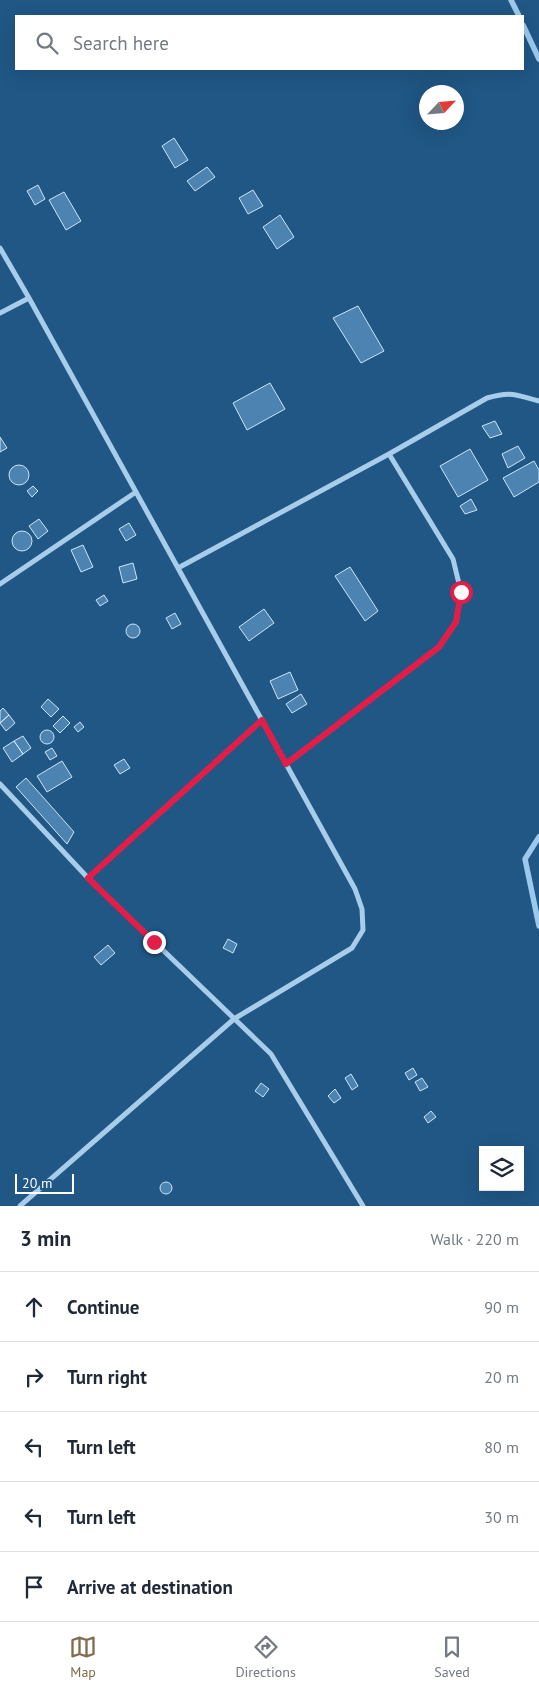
<!DOCTYPE html>
<meta charset="utf-8">
<style>
:root{--surface:#fff;--page:#f2f2f3;--text:#1f2937;--muted:#747a83;--line:#e0e1e3;--accent:#806c4e}
body{margin:0;font-family:"PT Sans",sans-serif;background:var(--page);color:var(--text)}
.controls{position:absolute;right:15px;bottom:15px;display:grid;overflow:hidden;border-radius:0px;box-shadow:0 5px 20px #0002}
.controls button{width:45px;height:45px;display:grid;place-items:center;padding:0;border:0;border-bottom:1px solid var(--line);background:var(--surface);color:var(--text);font:25px sans-serif}
.compass{position:absolute;left:419px;top:85px;width:45px;height:45px;border-radius:50%;background:var(--surface);box-shadow:0 5px 20px #0002;rotate:64deg}
.scale{position:absolute;left:15px;bottom:12px;width:59px;box-sizing:border-box;padding-left:5px;border:2px solid #fff;border-top:0;font-size:14px;line-height:18px;white-space:nowrap;color:#fff;-webkit-text-stroke:4px #205785;paint-order:stroke}
.stop{position:absolute;width:15px;height:15px;margin:-11px;border:4px solid #e11d48;border-radius:50%;background:#fff}
.stop.end{background:#e11d48;border-color:#fff;box-shadow:0 1px 5px #0008}
.list{margin:0;padding:0;list-style:none}
h2{display:flex;justify-content:space-between;align-items:center;height:65px;margin:0;padding:0 20px;font-size:21px}
h2 small{font-size:16px;font-weight:400;color:var(--muted)}
.list li{display:grid;grid-template-columns:32px 1fr auto;gap:15px;align-items:center;box-sizing:border-box;height:70px;padding:0 20px;border-top:1px solid var(--line)}
.list b{display:block;font-size:19px;white-space:nowrap}
.list em{font-size:16px;font-style:normal;color:var(--muted)}
.icon{flex:none;width:28px;height:28px;fill:none;stroke:currentColor;stroke-width:2;stroke-linecap:round;stroke-linejoin:round}
.map{position:relative;flex:none;width:539px;height:1206px;overflow:hidden}
.search{position:absolute;background:var(--surface);box-shadow:0 5px 20px #0002;left:15px;right:15px;top:15px;height:55px;display:flex;align-items:center;gap:12px;box-sizing:border-box;padding:0 18px;border-radius:0px;color:var(--muted);font-size:19px}
.sheet{height:415px;background:var(--surface)}
nav{display:flex;justify-content:space-around;align-items:center;box-sizing:border-box;height:70px;border-top:1px solid var(--line);background:var(--surface);font-size:14px;color:var(--muted)}
nav a{display:grid;justify-items:center;gap:2px}
nav .on{color:var(--accent)}
.map>svg:first-child{display:block}
.lines{fill:none;stroke-linecap:round;stroke-linejoin:round}
.stream{stroke:#9cc9eb;stroke-width:5.5}
.building{fill:#4c83b0;stroke:#cde5f7}
.street{stroke:#a8cdea;stroke-width:5}
.route{stroke:#e11d48;stroke-width:6}
</style>
<div class="map">
<svg width="539" height="1206" viewBox="0 0 539 1206">
<rect width="100%" height="100%" fill="#205785"/>
<g class="lines">
<path class="stream" d="M511 0 519 16
M523 25 539 59
M539 837 525 859 539 926"/>
</g>
<path class="building" d="M174 138 188 160 175 168 162 146Z
M207 167 215 177 195 191 187 181Z
M38 185 45 199 35 205 27 191Z
M253 190 263 206 248 214 239 198Z
M64 192 81 221 66 230 49 200Z
M280 215 294 237 277 249 263 227Z
M358 306 384 351 361 363 333 318Z
M270 383 285 409 247 430 233 403Z
M495 421 502 434 490 438 482 426Z
M0 437 7 448 0 452Z
M518 446 525 458 508 468 502 454Z
M470 449 488 480 458 497 440 466Z
M534 461 539 470V482L514 497 503 478Z
M9 475a10 10 0 1 1 20 0a10 10 0 1 1-20 0Z
M33 486 38 491 32 497 27 491Z
M471 499 477 510 465 514 460 506Z
M39 519 48 531 38 539 29 526Z
M129 523 136 535 126 541 119 529Z
M12 541a10 10 0 1 1 20 0a10 10 0 1 1-20 0Z
M83 545 93 567 81 572 71 550Z
M133 563 137 579 123 583 119 567Z
M350 567 378 611 365 621 335 576Z
M104 595 108 601 100 606 96 600Z
M264 609 274 623 249 641 239 627Z
M175 613 181 624 172 629 166 618Z
M126 631a7 7 0 1 1 14 0a7 7 0 1 1-14 0Z
M290 672 298 690 278 699 270 681Z
M301 694 307 704 292 713 286 704Z
M48 699 59 709 51 717 41 707Z
M3 708 9 715 0 723V711Z
M9 715 15 723 6 731 0 723Z
M63 716 70 723 60 733 53 726Z
M80 722 84 727 78 732 74 727Z
M40 737a7 7 0 1 1 14 0a7 7 0 1 1-14 0Z
M23 736 31 748 23 754 14 741Z
M14 741 23 754 12 762 3 748Z
M52 748 57 756 50 760 45 752Z
M124 759 130 768 120 774 114 765Z
M62 761 72 777 47 792 37 776Z
M26 778 74 832 67 844 16 787Z
M228 939 237 944 233 953 223 948Z
M108 945 115 953 101 965 94 957Z
M413 1068 417 1075 409 1080 405 1073Z
M351 1074 358 1086 352 1090 345 1078Z
M422 1078 428 1087 420 1091 415 1082Z
M261 1083 269 1089 263 1097 255 1091Z
M335 1089 341 1098 334 1103 328 1096Z
M431 1111 436 1117 428 1123 424 1117Z
M160 1188a6 6 0 1 1 12 0a6 6 0 1 1-12 0Z"/>
<g class="lines">
<path class="street" d="M0 248 29 298 355 889 362 909 363 930 352 948 234 1019 20 1206
M0 313 29 298
M178 568 389 454 487 398C512 391 515 395 539 401
M0 584 136 492
M286 764 439 647 456 622 461 592 453 559 389 454
M0 784 88 878 271 1054 363 1206
M88 878 262 720"/>
</g>
<g class="lines">
<path class="route" d="M154 942 88 878 262 720 286 764 439 647 456 622 461 592"/>
</g>
</svg>
<div class="controls">
<button><svg class="icon" aria-label="layers" viewBox="0 0 24 24"><path d="M12 4l9 5-9 5-9-5zM3 14l9 5 9-5"/></svg></button>
</div>
<svg class="compass" viewBox="-18 -18 36 36"><path d="M0-13l5 13h-10z" fill="#e53935"/><path d="M0 13l5-13h-10z" fill="#747a83"/></svg>
<div class="scale">20 m</div>
<div class="stop" style="left:461px;top:592px"></div>
<div class="stop end" style="left:154px;top:942px"></div>
<div class="search"><svg class="icon" aria-label="search" viewBox="0 0 24 24"><circle cx="10" cy="10" r="6"/><path d="M15 15l6 6"/></svg>Search here</div>
</div>
<section class="sheet">
<h2>3 min<small>Walk · 220 m</small></h2>
<ul class="list">
<li><svg class="icon" aria-label="ahead" viewBox="0 0 24 24"><path d="M12 20V5M6 11l6-6 6 6"/></svg><div><b>Continue</b></div><em>90 m</em></li>
<li><svg class="icon" aria-label="right" viewBox="0 0 24 24"><path d="M7 20v-9h11M14 6l5 5-5 5"/></svg><div><b>Turn right</b></div><em>20 m</em></li>
<li><svg class="icon" aria-label="left" viewBox="0 0 24 24"><path d="M17 20v-9H6M10 6l-5 5 5 5"/></svg><div><b>Turn left</b></div><em>80 m</em></li>
<li><svg class="icon" aria-label="left" viewBox="0 0 24 24"><path d="M17 20v-9H6M10 6l-5 5 5 5"/></svg><div><b>Turn left</b></div><em>30 m</em></li>
<li><svg class="icon" aria-label="arrive" viewBox="0 0 24 24"><path d="M6 21V4h12l-3 4 3 4H6"/></svg><div><b>Arrive at destination</b></div></li>
</ul>
</section>
<nav>
<a class="on"><svg class="icon" aria-label="map" viewBox="0 0 24 24"><path d="M3 6l6-2 6 2 6-2v14l-6 2-6-2-6 2zM9 4v14M15 6v14"/></svg>Map</a>
<a><svg class="icon" aria-label="directions" viewBox="0 0 24 24"><path d="M12 3l9 9-9 9-9-9zM9 14v-3h6M13 9l2 2-2 2"/></svg>Directions</a>
<a><svg class="icon" aria-label="saved" viewBox="0 0 24 24"><path d="M7 4h10v16l-5-4-5 4z"/></svg>Saved</a>
</nav>
